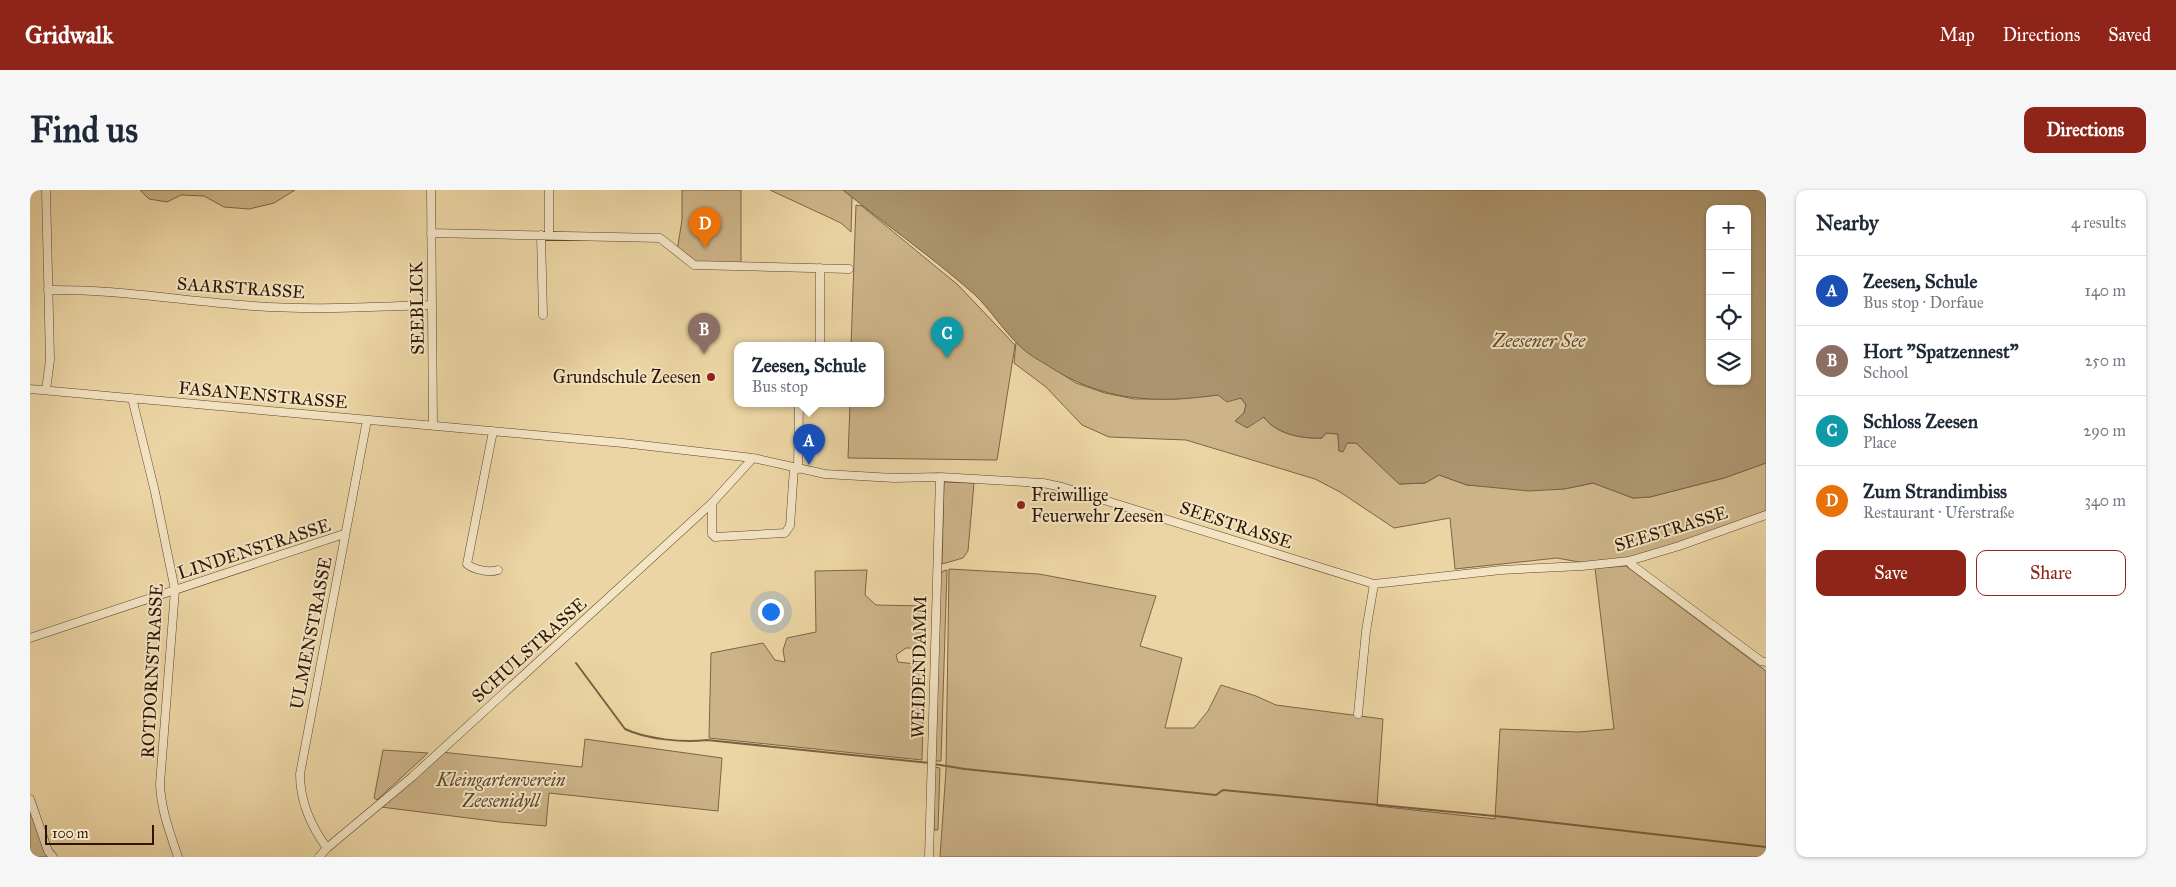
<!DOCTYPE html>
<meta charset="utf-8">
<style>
:root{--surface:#fff;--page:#f6f6f7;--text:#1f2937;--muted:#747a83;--line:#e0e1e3;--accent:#8f2418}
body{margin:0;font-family:"IM FELL Great Primer",serif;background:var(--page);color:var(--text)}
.controls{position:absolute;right:15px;top:15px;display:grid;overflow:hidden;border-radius:10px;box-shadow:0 1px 4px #0004}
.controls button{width:45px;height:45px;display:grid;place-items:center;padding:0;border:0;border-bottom:1px solid var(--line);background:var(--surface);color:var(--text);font:25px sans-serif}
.scale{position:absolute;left:15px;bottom:12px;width:109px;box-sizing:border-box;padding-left:5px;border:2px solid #2e1502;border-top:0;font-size:14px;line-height:18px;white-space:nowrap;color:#2e1502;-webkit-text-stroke:4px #f3e4c4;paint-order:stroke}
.you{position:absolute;left:740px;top:421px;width:18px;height:18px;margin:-12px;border:4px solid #fff;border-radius:50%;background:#1a73e8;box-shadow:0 0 0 8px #1a73e833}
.badge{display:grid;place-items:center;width:32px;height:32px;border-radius:50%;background:var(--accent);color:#fff;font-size:16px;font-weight:700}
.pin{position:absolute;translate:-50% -41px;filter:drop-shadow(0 1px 2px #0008)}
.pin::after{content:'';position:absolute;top:26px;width:18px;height:15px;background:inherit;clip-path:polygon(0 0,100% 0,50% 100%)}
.popup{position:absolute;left:704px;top:152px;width:150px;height:65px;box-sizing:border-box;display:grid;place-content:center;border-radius:10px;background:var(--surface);filter:drop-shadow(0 1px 4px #0005);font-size:16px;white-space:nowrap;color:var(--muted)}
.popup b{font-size:19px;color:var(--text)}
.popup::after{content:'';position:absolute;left:50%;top:100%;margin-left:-10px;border:10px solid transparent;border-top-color:var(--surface)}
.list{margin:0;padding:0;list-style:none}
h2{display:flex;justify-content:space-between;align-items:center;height:65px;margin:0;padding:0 20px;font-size:21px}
h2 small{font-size:16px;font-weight:400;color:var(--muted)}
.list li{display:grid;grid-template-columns:32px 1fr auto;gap:15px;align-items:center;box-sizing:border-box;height:70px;padding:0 20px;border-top:1px solid var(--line)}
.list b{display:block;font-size:19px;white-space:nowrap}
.list p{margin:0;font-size:16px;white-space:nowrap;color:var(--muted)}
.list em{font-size:16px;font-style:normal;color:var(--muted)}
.actions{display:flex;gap:10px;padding:15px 20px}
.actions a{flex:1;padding:11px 0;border:1px solid var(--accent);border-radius:10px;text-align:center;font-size:18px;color:var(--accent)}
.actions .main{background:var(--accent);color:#fff}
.icon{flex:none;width:28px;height:28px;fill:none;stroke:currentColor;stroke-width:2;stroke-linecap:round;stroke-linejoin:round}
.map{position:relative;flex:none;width:1736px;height:667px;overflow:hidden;border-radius:10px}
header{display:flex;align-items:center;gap:30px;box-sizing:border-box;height:70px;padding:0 25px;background:var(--accent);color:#fff}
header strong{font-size:24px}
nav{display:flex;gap:28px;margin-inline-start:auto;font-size:18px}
.intro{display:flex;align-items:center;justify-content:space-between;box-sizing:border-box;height:120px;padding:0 30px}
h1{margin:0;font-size:35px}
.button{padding:12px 22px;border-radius:10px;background:var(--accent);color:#fff;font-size:18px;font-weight:700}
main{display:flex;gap:30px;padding:0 30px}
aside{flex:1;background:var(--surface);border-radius:10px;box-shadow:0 1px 4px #0004}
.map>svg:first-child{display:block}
.green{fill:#ccb488;stroke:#7d6445}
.water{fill:#ab946d;stroke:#796142;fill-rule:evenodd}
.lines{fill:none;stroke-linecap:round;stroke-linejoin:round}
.stream{stroke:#796142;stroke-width:2}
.minor-casing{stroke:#5e452a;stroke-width:9}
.minor{stroke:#f3e4c4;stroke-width:8}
.poi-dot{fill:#8f2418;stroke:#f3e4c4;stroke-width:2}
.labels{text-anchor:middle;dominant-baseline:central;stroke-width:4;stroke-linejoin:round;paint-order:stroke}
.street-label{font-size:18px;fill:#2e1502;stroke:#f3e4c4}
.poi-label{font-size:18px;fill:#2e1502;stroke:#f3e4c4;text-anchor:end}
.park-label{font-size:18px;font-style:italic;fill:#5d452a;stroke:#f3e4c4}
.water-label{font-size:19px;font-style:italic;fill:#60482d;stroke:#f3e4c4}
</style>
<header>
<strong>Gridwalk</strong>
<nav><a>Map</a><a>Directions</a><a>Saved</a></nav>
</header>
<div class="intro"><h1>Find us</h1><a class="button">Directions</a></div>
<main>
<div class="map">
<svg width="1736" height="667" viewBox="0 0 1736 667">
<rect width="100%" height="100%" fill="#ecd5a4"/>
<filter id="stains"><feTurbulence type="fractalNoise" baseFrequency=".004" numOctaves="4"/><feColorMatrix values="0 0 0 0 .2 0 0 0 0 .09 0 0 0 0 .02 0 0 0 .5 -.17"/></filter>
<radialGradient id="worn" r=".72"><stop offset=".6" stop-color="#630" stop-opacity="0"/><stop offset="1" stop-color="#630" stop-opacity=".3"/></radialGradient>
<path class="green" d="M110 0H265L244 13 219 19 194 17 174 6 151 5 137 12 119 9Z
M652 0H711V76L665 75 647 61 652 30Z
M740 0H813L822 7 821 42 811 33Z
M826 15 832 16 928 95 985 155 967 270 818 268 820 214H850V156H821Z
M986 152 993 159 1046 193 1075 203 1104 209H1147L1188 205 1211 208 1216 215 1214 223 1205 231 1234 227C1245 244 1272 249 1292 248L1295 243 1308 244 1309 261 1317 253H1326L1370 294 1395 293 1409 285 1437 295 1468 297 1534 299 1563 293 1603 308 1620 307 1694 288 1736 273V321L1603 371 1565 375 1527 368 1425 379 1420 328 1364 338 1310 302 1285 289 1156 250 1079 247 1052 235 1016 197 984 173Z
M914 292 944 293 938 361 933 368 912 374Z
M1596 376 1736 481V667H910L916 580 919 379 1009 384 1126 406 1110 456 1152 468 1135 538H1164L1178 521 1191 495 1226 506 1246 515 1353 529 1347 616 1465 629 1470 539 1548 542 1584 539 1565 378Z
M837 380 835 405 846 415 895 416 894 458H876L866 465 868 472 894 475 892 570 679 548 681 463 733 453 745 470 755 472 753 460 757 448 786 442 785 381Z
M917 380 911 571H905L910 386 913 381Z
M555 549 692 568 688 621 519 603 516 636 470 632 351 617 411 562 552 577Z
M353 560 398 563 347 610 344 608Z
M904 577 910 578 908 640H904Z
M0 609 23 667H0Z"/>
<path class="water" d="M813 0H1736V273L1694 288 1620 307 1603 308 1563 293 1534 299 1499 301 1437 295 1409 285 1395 293 1369 294 1326 253H1317L1313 262 1309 261 1308 244 1296 243 1292 248C1272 249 1246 244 1234 227L1217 238 1205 231 1214 223 1216 215 1211 208 1197 212 1188 205C1124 214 1071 211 1017 175 1009 170 999 165 992 158 974 142 961 120 944 104 902 67 856 35 813 0ZM1680 19H1717V191H1680Z"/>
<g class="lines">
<path class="stream" d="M546 473 595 539C616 549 653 553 677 550L900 573
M904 574 935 579 1186 605 1193 600 1475 627 1736 657"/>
<defs>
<path id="minor" d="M401 0 403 235
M519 0V45
M401 43 630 48 664 75 819 79
M511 45 513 125
M790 78V156
M18 100C83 99 147 110 212 115 275 121 339 117 402 115
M0 199 593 253 723 268 795 284 864 288 910 287 1013 293 1032 297 1344 394 1471 380 1552 376 1599 371 1649 356 1736 325
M16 200 20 170 16 0
M102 208 125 302 145 400 130 594C131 620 140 643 148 667
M463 241 437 374C444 380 460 383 468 380
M768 279 769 214
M682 313V344L685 347 755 343 760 336 764 278
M1599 371 1602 375 1731 471 1736 472
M0 448 311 345 315 346
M1328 524 1336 441 1344 394
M0 609 18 661 23 667
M297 658C280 635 270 612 270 584L337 230
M289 667 297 658 382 587 682 313 723 268
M899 667 910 287"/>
</defs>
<use href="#minor" class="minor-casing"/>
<use href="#minor" class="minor"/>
</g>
<g class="poi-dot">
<circle cx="681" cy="187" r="5"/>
<circle cx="991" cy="315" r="5"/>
</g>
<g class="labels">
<g class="street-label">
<text transform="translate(211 98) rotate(4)">SAARSTRASSE</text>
<text transform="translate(387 118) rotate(-91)">SEEBLICK</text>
<text transform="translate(233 205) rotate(5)">FASANENSTRASSE</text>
<text transform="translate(1206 335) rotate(18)">SEESTRASSE</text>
<text transform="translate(1641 339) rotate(-17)">SEESTRASSE</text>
<text transform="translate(224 359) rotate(-18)">LINDENSTRASSE</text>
<text transform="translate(281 443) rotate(-79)">ULMENSTRASSE</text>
<text transform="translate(499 460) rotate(-42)">SCHULSTRASSE</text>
<text transform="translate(889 477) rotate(-89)">WEIDENDAMM</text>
<text transform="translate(122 481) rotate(-87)">ROTDORNSTRASSE</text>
</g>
<g class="poi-label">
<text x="671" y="187">Grundschule Zeesen</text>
<text x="1001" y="305" text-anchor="start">Freiwillige<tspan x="1001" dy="21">Feuerwehr Zeesen</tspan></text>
</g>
<g class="park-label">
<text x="471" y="590">Kleingartenverein<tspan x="471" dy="21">Zeesenidyll</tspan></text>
</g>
<g class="water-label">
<text x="1509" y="150">Zeesener See</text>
</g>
</g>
<rect width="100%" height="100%" filter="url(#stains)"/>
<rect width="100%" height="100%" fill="url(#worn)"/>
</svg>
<div class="controls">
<button>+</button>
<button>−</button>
<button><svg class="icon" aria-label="locate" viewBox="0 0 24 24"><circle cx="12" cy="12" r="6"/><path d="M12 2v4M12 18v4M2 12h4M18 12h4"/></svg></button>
<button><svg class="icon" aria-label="layers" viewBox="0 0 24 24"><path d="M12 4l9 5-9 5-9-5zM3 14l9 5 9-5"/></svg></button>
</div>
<div class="scale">100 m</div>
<div class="you"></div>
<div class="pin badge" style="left:779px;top:275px;background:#1a4fb4">A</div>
<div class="popup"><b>Zeesen, Schule</b>Bus stop</div>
<div class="pin badge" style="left:674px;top:164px;background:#8d6e63">B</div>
<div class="pin badge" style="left:917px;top:168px;background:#0f9aa8">C</div>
<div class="pin badge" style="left:675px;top:58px;background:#e8710a">D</div>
</div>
<aside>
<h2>Nearby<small>4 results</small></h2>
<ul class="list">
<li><span class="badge" style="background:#1a4fb4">A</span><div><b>Zeesen, Schule</b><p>Bus stop · Dorfaue</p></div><em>140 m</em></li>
<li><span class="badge" style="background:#8d6e63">B</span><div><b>Hort &quot;Spatzennest&quot;</b><p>School</p></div><em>250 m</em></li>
<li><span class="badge" style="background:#0f9aa8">C</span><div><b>Schloss Zeesen</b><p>Place</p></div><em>290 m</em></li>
<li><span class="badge" style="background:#e8710a">D</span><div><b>Zum Strandimbiss</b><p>Restaurant · Uferstraße</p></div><em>340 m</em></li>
</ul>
<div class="actions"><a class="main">Save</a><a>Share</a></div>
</aside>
</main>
